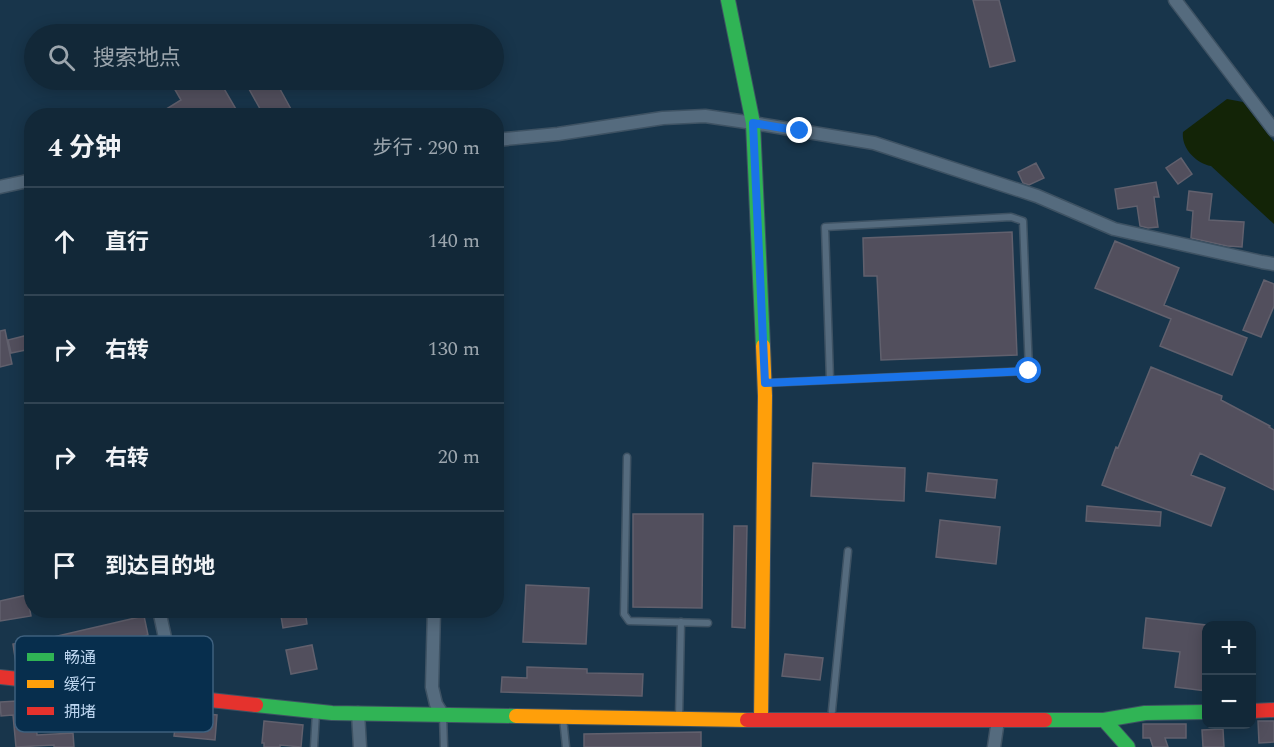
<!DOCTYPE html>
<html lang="zh">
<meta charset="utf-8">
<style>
:root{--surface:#122838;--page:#1b3040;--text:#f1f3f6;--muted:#9ca6ae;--line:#314453}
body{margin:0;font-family:Spectral,"Noto Sans SC",serif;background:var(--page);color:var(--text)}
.controls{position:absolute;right:18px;bottom:18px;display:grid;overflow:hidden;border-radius:12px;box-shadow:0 3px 15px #0003}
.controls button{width:54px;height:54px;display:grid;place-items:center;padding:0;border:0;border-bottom:2px solid var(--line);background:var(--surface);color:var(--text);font:30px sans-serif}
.stop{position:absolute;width:18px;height:18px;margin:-14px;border:4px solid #1a73e8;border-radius:50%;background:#fff}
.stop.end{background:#1a73e8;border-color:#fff;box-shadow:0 2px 6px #0008}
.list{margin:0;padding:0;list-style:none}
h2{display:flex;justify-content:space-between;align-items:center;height:78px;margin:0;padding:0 24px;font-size:26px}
h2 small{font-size:20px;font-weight:400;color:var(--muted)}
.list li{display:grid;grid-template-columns:39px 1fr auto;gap:18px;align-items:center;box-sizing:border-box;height:108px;padding:0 24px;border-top:2px solid var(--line)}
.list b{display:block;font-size:22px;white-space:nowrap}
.list em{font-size:20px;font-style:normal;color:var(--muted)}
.icon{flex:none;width:33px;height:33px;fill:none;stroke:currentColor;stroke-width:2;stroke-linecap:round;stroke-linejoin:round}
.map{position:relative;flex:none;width:1274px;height:747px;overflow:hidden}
.search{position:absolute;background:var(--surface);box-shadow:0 3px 15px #0003;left:24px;top:24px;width:480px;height:66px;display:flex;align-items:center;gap:15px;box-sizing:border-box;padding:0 21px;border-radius:33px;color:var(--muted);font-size:22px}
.panel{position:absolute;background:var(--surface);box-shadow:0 3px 15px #0003;left:24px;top:108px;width:480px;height:510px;border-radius:24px}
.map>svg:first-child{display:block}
.water{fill:#132407}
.building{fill:#524f5d;stroke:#61606d;stroke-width:1.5}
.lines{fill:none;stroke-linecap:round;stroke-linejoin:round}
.lane-casing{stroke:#3e5263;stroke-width:9}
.street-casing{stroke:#3e5263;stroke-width:15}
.fast-casing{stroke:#3e5263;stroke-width:16}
.slow-casing{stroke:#3e5263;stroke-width:16}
.jam-casing{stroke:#3e5263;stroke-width:16}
.lane{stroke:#556b7e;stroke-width:6}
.street{stroke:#556b7e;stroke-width:12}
.fast{stroke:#30b455;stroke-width:14}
.slow{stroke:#ff9f0a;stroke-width:14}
.jam{stroke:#e5322d;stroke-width:14}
.route{stroke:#1a73e8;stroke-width:8}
.key{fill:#072e4d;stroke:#3e607e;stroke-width:1.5}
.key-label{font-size:16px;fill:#bdd6f0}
</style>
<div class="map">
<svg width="1274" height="747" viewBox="0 0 1274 747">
<rect width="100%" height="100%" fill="#18354b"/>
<path class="water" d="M1227 99 1243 102 1274 142V224L1211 166C1196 163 1181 148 1183 132Z"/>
<path class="building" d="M973 0H999L1015 61 990 67Z
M188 80H219L240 116H155L181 100 174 88Z
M244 80H275L292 111 284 116H264Z
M1181 158 1192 174 1178 184 1166 168Z
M1036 163 1044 178 1029 185 1023 183 1018 172Z
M1156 182 1159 197H1154L1158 227 1148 228 1140 226 1137 206 1118 209 1115 189Z
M1189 191 1212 194 1209 220 1244 222 1242 247 1227 246 1191 238 1193 211 1187 210Z
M1012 232 1017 355 881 360 877 276H864L863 238Z
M1115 241 1179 268 1164 305 1247 338 1232 375 1160 346 1171 319 1095 288Z
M1264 280 1274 284V306L1261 337 1243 330Z
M5 330 12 364 0 367V331Z
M28 335 31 349 11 353 8 340Z
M1151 367 1222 396 1221 400 1270 426 1269 427 1274 430V490L1200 453 1191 475 1225 488 1211 526 1102 485 1116 447 1118 448Z
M813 463 905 468 904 501 811 496Z
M928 473 997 480 995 498 926 491Z
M1087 506 1161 512 1160 526 1086 521Z
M633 514H703L702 608 633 607Z
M940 520 1000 527 996 564 936 557Z
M734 526H747L745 628 732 627Z
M526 585 589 588 586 644 523 642Z
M27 595 31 616 0 621V601Z
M280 610H305L307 624 283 628Z
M144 616 148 635 58 655 53 637Z
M1146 618 1206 625V691L1175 687 1180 652 1143 648Z
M35 640 39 660 16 664 13 644Z
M312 645 317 669 291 674 286 650Z
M785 654 823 658 820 680 782 676Z
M527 667 587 669V673L643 674 642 696 501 692 502 677 527 678Z
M35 700 37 735 73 733 74 747H54V745L16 747 13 715 1 716 0 702Z
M177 711 217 715 215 740 174 736Z
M264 721 303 725 301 747 280 745V747H264V743H262Z
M1258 721H1274V742L1259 743Z
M1143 724H1186V738H1165L1168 747H1153L1150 738H1143Z
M1223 729 1224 747H1203L1202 730Z
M701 732V747H584V734Z"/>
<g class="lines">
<defs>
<path id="lane" d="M765 383 1029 371 1023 221 1011 217 825 227 830 380
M627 457 624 614 629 621 708 623
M443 715 444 747
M563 718 566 747
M679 718 681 622
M831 720 848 551
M314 747 316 712"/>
<path id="street" d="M1175 0 1274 130
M496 140 558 134 663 118 705 116 753 123 874 143 1037 196 1114 229 1262 262 1274 264
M0 187 32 180
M159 610 172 670 173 695
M434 610 432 687 436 704 443 715
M358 713 360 747
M994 747 998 720"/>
<path id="fast" d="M728 0 753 123 763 346
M256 705 332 713 516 716
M1045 720H1104L1128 747
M1104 720 1145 713 1206 712"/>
<path id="slow" d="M516 716 747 720
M761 720 765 396 763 346"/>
<path id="jam" d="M0 677 256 705
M1252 711 1274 710
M747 720H1045"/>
</defs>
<use href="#lane" class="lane-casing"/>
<use href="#street" class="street-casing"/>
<use href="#fast" class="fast-casing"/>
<use href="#slow" class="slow-casing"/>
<use href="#jam" class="jam-casing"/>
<use href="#lane" class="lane"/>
<use href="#street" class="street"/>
<use href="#fast" class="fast"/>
<use href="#slow" class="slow"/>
<use href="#jam" class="jam"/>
</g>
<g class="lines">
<path class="route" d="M800 131 753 123 765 383 1029 371"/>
</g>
<rect x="15" y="636" width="198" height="96" rx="9" class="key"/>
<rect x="27" y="653" width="27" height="8" fill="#30b455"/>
<rect x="27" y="680" width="27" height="8" fill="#ff9f0a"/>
<rect x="27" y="707" width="27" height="8" fill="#e5322d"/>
<g class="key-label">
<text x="64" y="663">畅通</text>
<text x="64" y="690">缓行</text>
<text x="64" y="717">拥堵</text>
</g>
</svg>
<div class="controls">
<button>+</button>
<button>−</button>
</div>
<div class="stop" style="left:1029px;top:371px"></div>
<div class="stop end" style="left:800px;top:131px"></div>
<div class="search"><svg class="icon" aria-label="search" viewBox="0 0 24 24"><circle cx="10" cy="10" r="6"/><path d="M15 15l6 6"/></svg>搜索地点</div>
<section class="panel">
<h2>4 分钟<small>步行 · 290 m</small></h2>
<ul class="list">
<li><svg class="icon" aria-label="ahead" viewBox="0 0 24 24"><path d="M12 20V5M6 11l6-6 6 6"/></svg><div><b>直行</b></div><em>140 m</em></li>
<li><svg class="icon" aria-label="right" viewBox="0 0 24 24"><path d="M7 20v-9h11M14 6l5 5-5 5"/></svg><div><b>右转</b></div><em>130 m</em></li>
<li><svg class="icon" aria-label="right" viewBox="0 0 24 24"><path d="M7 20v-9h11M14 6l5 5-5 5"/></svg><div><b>右转</b></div><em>20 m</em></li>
<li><svg class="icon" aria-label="arrive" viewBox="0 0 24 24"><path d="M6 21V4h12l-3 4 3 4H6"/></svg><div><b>到达目的地</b></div></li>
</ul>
</section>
</div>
